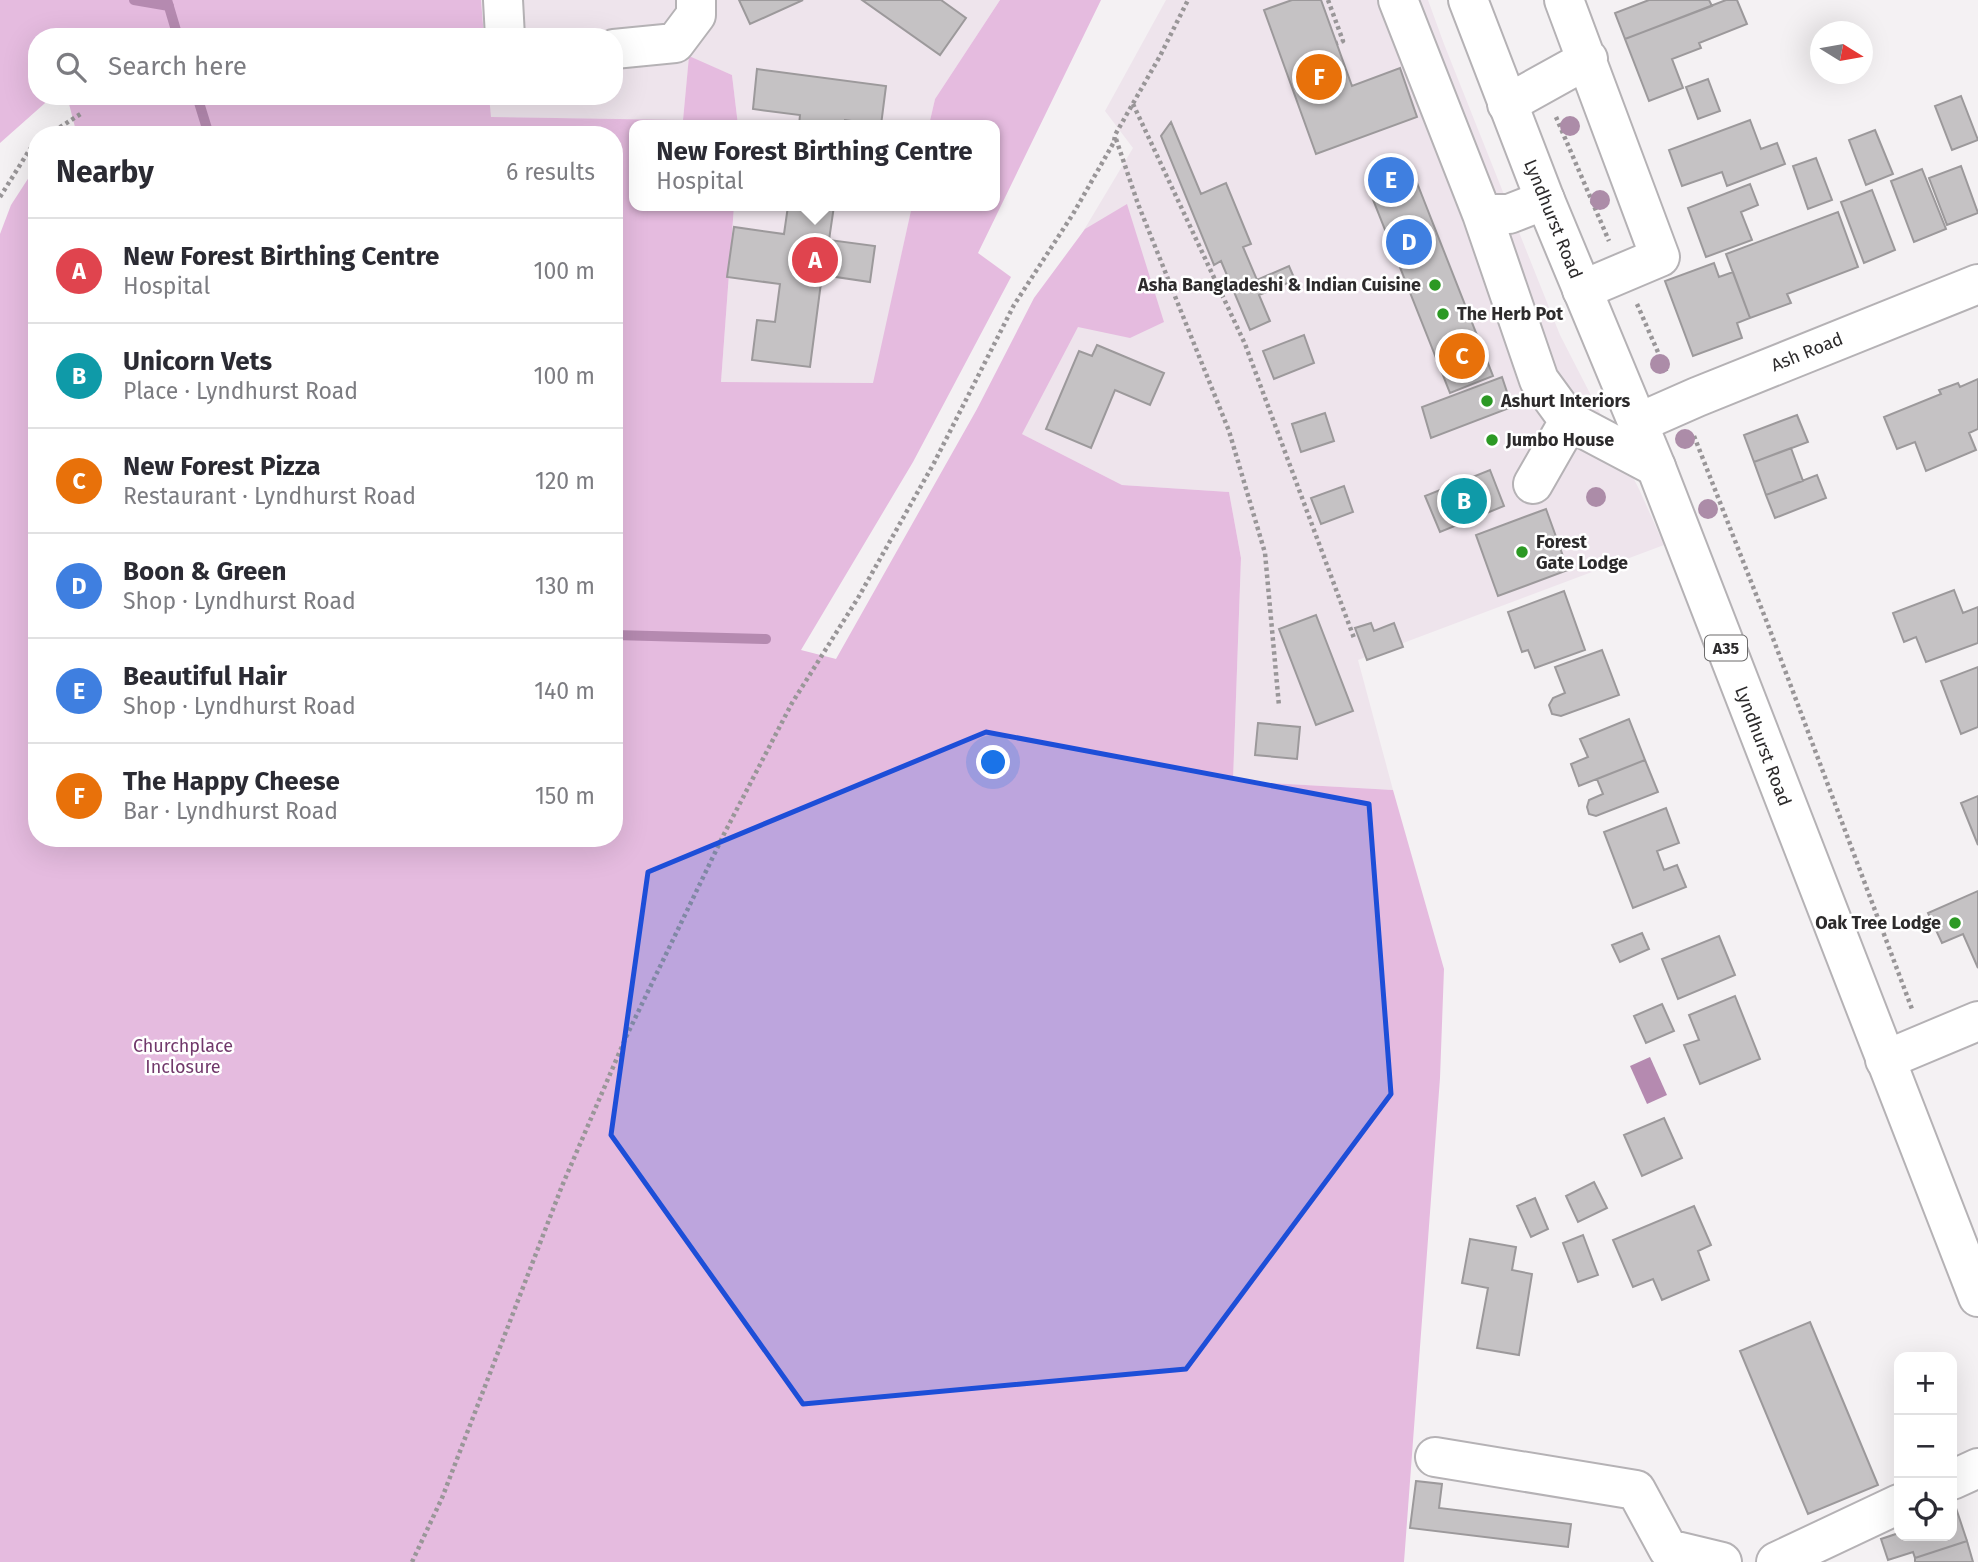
<!DOCTYPE html>
<meta charset="utf-8">
<style>
:root{--surface:#fff;--page:#f7f7f7;--text:#2b2b33;--muted:#7c7c81;--line:#e1e1e2;--accent:#7c3aed}
body{margin:0;font-family:"Fira Sans",sans-serif;background:var(--page);color:var(--text)}
.controls{position:absolute;right:21px;bottom:21px;display:grid;overflow:hidden;border-radius:14px;box-shadow:0 7px 28px #0002}
.controls button{width:63px;height:63px;display:grid;place-items:center;padding:0;border:0;border-bottom:2px solid var(--line);background:var(--surface);color:var(--text);font:35px sans-serif}
.compass{position:absolute;left:1810px;top:21px;width:63px;height:63px;border-radius:50%;background:var(--surface);box-shadow:0 7px 28px #0002;rotate:101deg}
.you{position:absolute;left:994px;top:763px;width:24px;height:24px;margin:-18px;border:5px solid #fff;border-radius:50%;background:#1a73e8;box-shadow:0 0 0 10px #1a73e833}
.badge{display:grid;place-items:center;width:46px;height:46px;border-radius:50%;background:var(--accent);color:#fff;font-size:23px;font-weight:700}
.pin{position:absolute;translate:-50% -50%;border:4px solid #fff;box-shadow:0 2px 7px #0006}
.popup{position:absolute;left:629px;top:120px;width:371px;height:91px;box-sizing:border-box;display:grid;place-content:center;border-radius:14px;background:var(--surface);filter:drop-shadow(0 2px 5px #0005);font-size:23px;white-space:nowrap;color:var(--muted)}
.popup b{font-size:26px;color:var(--text)}
.popup::after{content:'';position:absolute;left:50%;top:100%;margin-left:-14px;border:14px solid transparent;border-top-color:var(--surface)}
.list{margin:0;padding:0;list-style:none}
h2{display:flex;justify-content:space-between;align-items:center;height:91px;margin:0;padding:0 28px;font-size:30px}
h2 small{font-size:23px;font-weight:400;color:var(--muted)}
.list li{display:grid;grid-template-columns:46px 1fr auto;gap:21px;align-items:center;box-sizing:border-box;height:105px;padding:0 28px;border-top:2px solid var(--line)}
.list b{display:block;font-size:26px;white-space:nowrap}
.list p{margin:0;font-size:23px;white-space:nowrap;color:var(--muted)}
.list em{font-size:23px;font-style:normal;color:var(--muted)}
.icon{flex:none;width:38px;height:38px;fill:none;stroke:currentColor;stroke-width:2;stroke-linecap:round;stroke-linejoin:round}
.map{position:relative;flex:none;width:1978px;height:1562px;overflow:hidden}
.search{position:absolute;background:var(--surface);box-shadow:0 7px 28px #0002;left:28px;top:28px;width:595px;height:77px;display:flex;align-items:center;gap:18px;box-sizing:border-box;padding:0 24px;border-radius:28px;color:var(--muted);font-size:26px}
.panel{position:absolute;background:var(--surface);box-shadow:0 7px 28px #0002;left:28px;top:126px;width:595px;height:721px;border-radius:28px}
.map>svg:first-child{display:block}
.built{fill:#eee4ec}
.green{fill:#e5bbdf}
.water{fill:#b58ab0}
.lines{fill:none;stroke-linecap:round;stroke-linejoin:round}
.stream{stroke:#b58ab0;stroke-width:10}
.building{fill:#c5c2c4;stroke:#9c999b;stroke-width:2}
.minor-casing{stroke:#b5b2b5;stroke-width:42}
.major-casing{stroke:#b5b2b5;stroke-width:42}
.path{stroke:#999698;stroke-width:4.5;stroke-dasharray:3.5 3.5;stroke-linecap:butt}
.minor{stroke:#fff;stroke-width:38}
.major{stroke:#fff;stroke-width:38}
.tree{fill:#ac8ca8}
.marked{fill:#1d4ed8;fill-opacity:0.2;stroke:#1d4ed8;stroke-width:5;stroke-linejoin:round}
.poi-dot{fill:#2c9924;stroke:#fff;stroke-width:2.5}
.labels{text-anchor:middle;dominant-baseline:central;stroke-width:5;stroke-linejoin:round;paint-order:stroke}
.shield{fill:#fff;stroke:#6c6b6b;stroke-width:2}
.shield-label{font-size:16px;font-weight:bold;fill:#2d2b2c}
.street-label{font-size:18px;fill:#2d2b2c;stroke:#fff}
.poi-label{font-size:18px;font-weight:bold;fill:#2d2b2c;stroke:#fff;text-anchor:start}
.park-label{font-size:18px;fill:#71396b;stroke:#fff}
</style>
<div class="map">
<svg width="1978" height="1562" viewBox="0 0 1978 1562">
<rect width="100%" height="100%" fill="#f4f1f3"/>
<path class="built" d="M481 0H1000L935 99 929 125H738L732 75 689 57 683 120 490 117 489 96H614V37H484Z
M1166 0H1428L1444 44 1560 335 1639 489 1664 545 1358 660 1393 790 1233 781 1241 558 1229 492 1122 485 1022 434 977 409 1133 148 1105 111Z
M734 206H912L874 383 721 382Z"/>
<path class="green" d="M0 0H481L484 37H37V96H53L0 143Z
M1000 0H1101L978 253 1011 277 913 462 801 650 836 659 977 409 1034 298 1085 229 1127 204 1164 322 1130 338 1078 327 1022 434 1122 485 1229 492 1241 558 1233 781 1393 790 1444 969 1440 1078 1404 1562H0V234L11 205 33 171 37 168V838H614V135H77L67 96H489L491 117 683 120 689 56 732 75 738 125H635V206H734L721 382 873 383 912 206H995V125H929L935 99Z"/>
<path class="water" d="M1650 1057 1667 1095 1647 1104 1630 1066Z"/>
<g class="lines">
<path class="stream" d="M134 0 169 6
M167 0 178 37
M197 96 209 135
M614 635 766 639"/>
</g>
<path class="building" d="M739 0H803L750 24Z
M862 0H941L966 18 940 55Z
M1292 0H1321L1352 86 1400 68 1417 117 1316 154 1264 10Z
M1649 0H1709L1712 6 1625 39 1615 13Z
M1726 0H1737L1747 24 1699 43 1701 48 1672 59 1683 88 1649 101 1625 39Z
M757 69 886 86 881 125 845 120 844 125H799L800 115 753 109Z
M1708 79 1720 111 1698 119 1686 87Z
M1961 96 1978 140 1952 150 1935 106Z
M1750 120 1761 149 1777 143 1785 164 1727 186 1722 172 1682 186 1669 150Z
M1171 122 1201 194 1226 183 1251 244 1243 247 1257 280 1289 266 1295 280 1259 295 1270 321 1250 330 1221 261 1214 265 1161 136Z
M1875 130 1893 174 1866 185 1849 140Z
M1816 158 1832 200 1808 209 1793 166Z
M1410 165 1493 376 1450 393 1366 182Z
M1961 166 1978 213 1947 225 1929 178Z
M1922 169 1946 229 1914 242 1891 181Z
M1750 184 1758 205 1741 212 1752 240 1706 257 1688 208Z
M1872 190 1895 250 1864 263 1841 202Z
M788 206H834L829 240 875 246 870 282 822 275 810 367 752 360 757 320 775 322 780 284 727 277 734 227 784 234Z
M1838 212 1858 267 1787 294 1791 303 1750 318 1726 254Z
M1714 263 1719 277 1733 272 1750 318 1737 323 1742 338 1693 356 1665 281Z
M1304 335 1314 363 1274 379 1263 351Z
M1097 345 1164 373 1150 405 1115 390 1091 448 1046 429 1079 351 1092 356Z
M1502 377 1512 407 1431 438 1422 407Z
M1978 379V429L1969 433 1976 450 1926 471 1915 442 1897 449 1884 417 1941 394 1939 390 1958 383 1960 387Z
M1325 413 1334 441 1301 452 1292 424Z
M1797 415 1808 442 1754 462 1744 435Z
M1791 448 1803 481 1766 495 1754 462Z
M1490 470 1504 506 1440 532 1425 496Z
M1817 475 1826 498 1775 518 1766 495Z
M1344 486 1353 512 1321 524 1311 498Z
M1546 509 1568 570 1498 596 1476 535Z
M1954 590 1963 613 1978 607V643L1926 662 1916 637 1904 642 1893 613Z
M1564 591 1585 650 1535 668 1528 650 1522 652 1508 612Z
M1316 615 1353 711 1316 725 1279 629Z
M1371 623 1374 631 1394 623 1403 647 1367 660 1355 628Z
M1602 650 1619 695 1561 716 1552 714 1549 705 1553 698 1565 693 1555 667Z
M1978 667V727L1961 734 1941 681Z
M1629 719 1645 760 1579 786 1571 764 1588 757 1580 739Z
M1258 723 1300 727 1297 759 1255 755Z
M1645 760 1658 792 1596 816 1589 814 1587 807 1589 800 1603 794 1597 779Z
M1978 796V845L1961 803Z
M1666 808 1679 843 1657 851 1664 870 1677 865 1686 887 1633 908 1604 832Z
M1978 891V968L1963 934 1942 943 1928 913Z
M1642 933 1649 949 1620 962 1612 945Z
M1719 936 1735 975 1678 999 1662 959Z
M1735 996 1760 1059 1700 1084 1684 1045 1699 1040 1689 1015Z
M1662 1004 1674 1031 1646 1043 1634 1016Z
M1664 1118 1682 1158 1642 1176 1624 1135Z
M1594 1182 1607 1208 1578 1222 1566 1196Z
M1535 1198 1548 1229 1531 1237 1517 1206Z
M1694 1206 1711 1245 1698 1251 1709 1280 1662 1300 1653 1279 1633 1287 1613 1240Z
M1583 1235 1598 1275 1578 1282 1563 1243Z
M1470 1239 1516 1247 1512 1270 1532 1274 1519 1355 1477 1348 1488 1288 1462 1283Z
M1810 1322 1878 1485 1808 1514 1740 1351Z
M1416 1481 1442 1484 1439 1508 1571 1524 1568 1547 1410 1528Z
M1956 1508 1967 1541 1915 1558 1913 1552 1888 1560 1881 1539 1899 1533V1536H1952V1510Z
M1967 1541 1973 1562H1915V1558Z"/>
<g class="lines">
<defs>
<path id="minor" d="M503 0 505 37
M1398 0 1482 214H1509L1545 200
M1564 0 1660 257 1582 290
M614 49 675 43 696 15V0
M1507 104 1588 59
M1482 214 1539 380 1569 421 1656 467
M1638 423 1697 397 1978 284
M1533 484 1569 421
M1885 1060 1978 1021
M1435 1457 1636 1490 1668 1549 1722 1562
M1952 1480 1978 1468
M1776 1562 1899 1504"/>
<path id="major" d="M1468 0 1545 200 1656 467 1978 1297"/>
</defs>
<use href="#minor" class="minor-casing"/>
<use href="#major" class="major-casing"/>
<path class="path" d="M1328 0 1343 41 1337 43
M1133 104 1245 344 1354 638
M1556 117 1609 241
M48 135 82 113
M1116 139 1138 204 1229 431 1265 553 1279 706
M0 197 30 149 37 144
M1637 304 1667 373
M1694 436 1768 625 1912 1009
M412 1562 442 1498 562 1186 626 1037 724 834 792 703 858 598 934 463 1014 305 1073 214 1114 142 1115 135 1160 56 1188 0"/>
<use href="#minor" class="minor"/>
<use href="#major" class="major"/>
</g>
<g class="tree">
<circle cx="1570" cy="126" r="10"/>
<circle cx="1600" cy="200" r="10"/>
<circle cx="1660" cy="364" r="10"/>
<circle cx="1685" cy="439" r="10"/>
<circle cx="1596" cy="497" r="10"/>
<circle cx="1708" cy="509" r="10"/>
</g>
<path class="marked" d="M986 732 1369 804 1391 1094 1186 1369 803 1404 611 1135 648 872Z"/>
<g class="poi-dot">
<circle cx="1435" cy="285" r="7"/>
<circle cx="1443" cy="314" r="7"/>
<circle cx="1487" cy="401" r="7"/>
<circle cx="1492" cy="440" r="7"/>
<circle cx="1522" cy="552" r="7"/>
<circle cx="1955" cy="923" r="7"/>
</g>
<g class="labels">
<rect class="shield" x="1705" y="635.5" width="42" height="25" rx="5"/>
<g class="shield-label">
<text x="1726" y="648">A35</text>
</g>
<g class="street-label">
<text transform="translate(1553 219) rotate(68)">Lyndhurst Road</text>
<text transform="translate(1807 352) rotate(-22)">Ash Road</text>
<text transform="translate(1763 746) rotate(69)">Lyndhurst Road</text>
</g>
<g class="poi-label">
<text x="1421" y="285" text-anchor="end">Asha Bangladeshi &amp; Indian Cuisine</text>
<text x="1457" y="314">The Herb Pot</text>
<text x="1501" y="401">Ashurt Interiors</text>
<text x="1506" y="440">Jumbo House</text>
<text x="1536" y="542">Forest<tspan x="1536" dy="21">Gate Lodge</tspan></text>
<text x="1941" y="923" text-anchor="end">Oak Tree Lodge</text>
</g>
<g class="park-label">
<text x="183" y="1046">Churchplace<tspan x="183" dy="21">Inclosure</tspan></text>
</g>
</g>
</svg>
<div class="controls">
<button>+</button>
<button>−</button>
<button><svg class="icon" aria-label="locate" viewBox="0 0 24 24"><circle cx="12" cy="12" r="6"/><path d="M12 2v4M12 18v4M2 12h4M18 12h4"/></svg></button>
</div>
<svg class="compass" viewBox="-18 -18 36 36"><path d="M0-13l5 13h-10z" fill="#e53935"/><path d="M0 13l5-13h-10z" fill="#7c7c81"/></svg>
<div class="you"></div>
<div class="pin badge" style="left:815px;top:260px;background:#e0444e">A</div>
<div class="popup"><b>New Forest Birthing Centre</b>Hospital</div>
<div class="pin badge" style="left:1464px;top:501px;background:#0f9aa8">B</div>
<div class="pin badge" style="left:1462px;top:356px;background:#e8710a">C</div>
<div class="pin badge" style="left:1409px;top:242px;background:#3f7fe0">D</div>
<div class="pin badge" style="left:1391px;top:180px;background:#3f7fe0">E</div>
<div class="pin badge" style="left:1319px;top:77px;background:#e8710a">F</div>
<div class="search"><svg class="icon" aria-label="search" viewBox="0 0 24 24"><circle cx="10" cy="10" r="6"/><path d="M15 15l6 6"/></svg>Search here</div>
<section class="panel">
<h2>Nearby<small>6 results</small></h2>
<ul class="list">
<li><span class="badge" style="background:#e0444e">A</span><div><b>New Forest Birthing Centre</b><p>Hospital</p></div><em>100 m</em></li>
<li><span class="badge" style="background:#0f9aa8">B</span><div><b>Unicorn Vets</b><p>Place · Lyndhurst Road</p></div><em>100 m</em></li>
<li><span class="badge" style="background:#e8710a">C</span><div><b>New Forest Pizza</b><p>Restaurant · Lyndhurst Road</p></div><em>120 m</em></li>
<li><span class="badge" style="background:#3f7fe0">D</span><div><b>Boon &amp; Green</b><p>Shop · Lyndhurst Road</p></div><em>130 m</em></li>
<li><span class="badge" style="background:#3f7fe0">E</span><div><b>Beautiful Hair</b><p>Shop · Lyndhurst Road</p></div><em>140 m</em></li>
<li><span class="badge" style="background:#e8710a">F</span><div><b>The Happy Cheese</b><p>Bar · Lyndhurst Road</p></div><em>150 m</em></li>
</ul>
</section>
</div>
